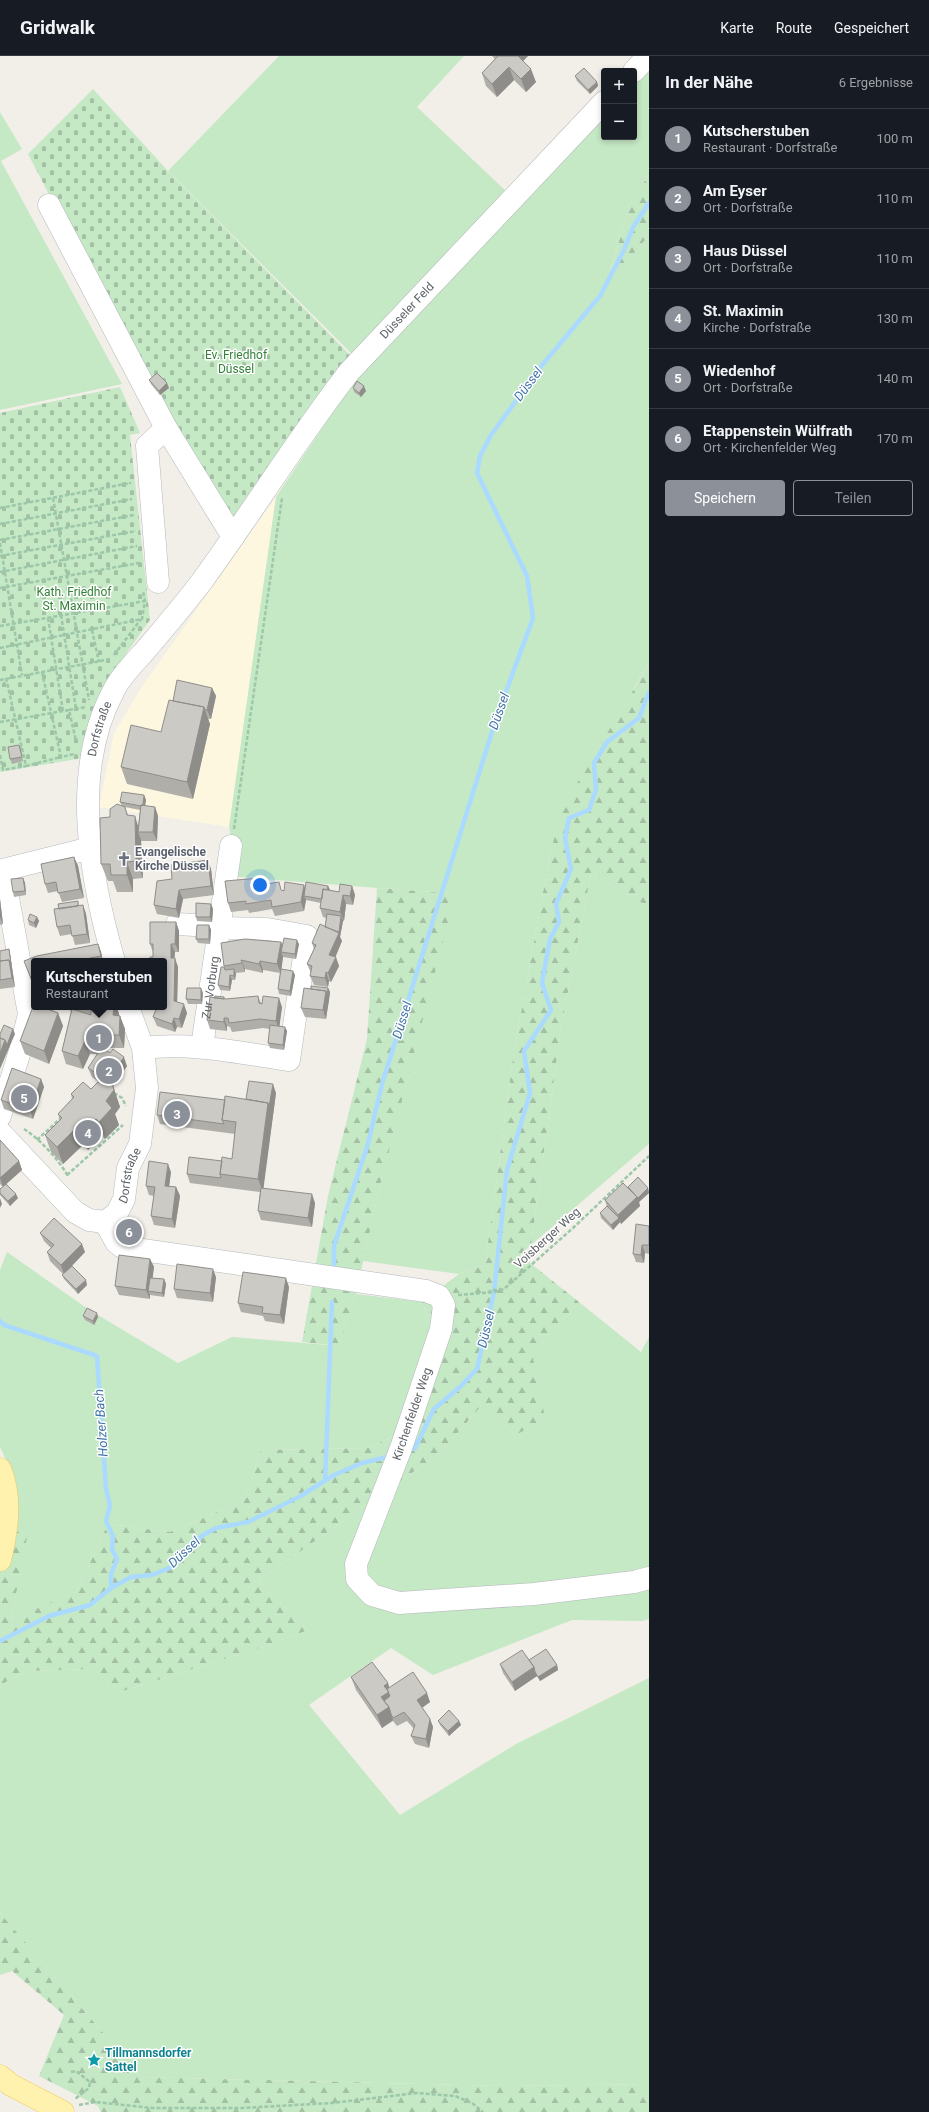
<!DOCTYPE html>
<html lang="de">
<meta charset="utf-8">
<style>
:root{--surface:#171b24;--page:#242831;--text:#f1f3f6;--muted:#9ea1a6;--line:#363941;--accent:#8c9099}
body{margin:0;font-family:Roboto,sans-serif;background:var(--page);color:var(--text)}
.controls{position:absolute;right:12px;top:12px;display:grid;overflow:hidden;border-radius:4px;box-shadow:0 2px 6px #0003}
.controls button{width:36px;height:36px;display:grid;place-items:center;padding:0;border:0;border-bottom:1px solid var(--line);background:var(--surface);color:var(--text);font:20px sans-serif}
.you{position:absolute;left:260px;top:829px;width:14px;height:14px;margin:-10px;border:3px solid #fff;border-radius:50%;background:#1a73e8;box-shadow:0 0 0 6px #1a73e833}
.badge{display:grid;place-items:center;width:26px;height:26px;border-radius:50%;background:var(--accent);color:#fff;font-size:13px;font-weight:700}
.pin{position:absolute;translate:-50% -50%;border:2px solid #fff;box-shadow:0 1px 4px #0006}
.popup{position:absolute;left:31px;top:902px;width:136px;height:52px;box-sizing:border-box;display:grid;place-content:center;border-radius:4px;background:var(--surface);filter:drop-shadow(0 1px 3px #0005);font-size:13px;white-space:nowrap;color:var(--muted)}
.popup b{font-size:15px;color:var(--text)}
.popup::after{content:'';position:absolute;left:50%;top:100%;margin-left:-8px;border:8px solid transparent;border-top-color:var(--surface)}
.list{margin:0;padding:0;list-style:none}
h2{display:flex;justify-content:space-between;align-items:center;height:52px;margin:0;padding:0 16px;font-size:17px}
h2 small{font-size:13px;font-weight:400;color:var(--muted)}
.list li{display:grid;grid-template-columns:26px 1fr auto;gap:12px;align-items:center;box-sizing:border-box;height:60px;padding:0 16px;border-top:1px solid var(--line)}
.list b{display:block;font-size:15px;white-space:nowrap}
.list p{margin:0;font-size:13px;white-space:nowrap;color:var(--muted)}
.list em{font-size:13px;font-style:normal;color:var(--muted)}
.actions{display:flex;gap:8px;padding:12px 16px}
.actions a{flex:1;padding:9px 0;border:1px solid var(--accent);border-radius:4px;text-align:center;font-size:14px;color:var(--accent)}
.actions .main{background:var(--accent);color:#fff}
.map{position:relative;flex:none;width:649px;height:2056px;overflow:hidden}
header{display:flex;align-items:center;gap:24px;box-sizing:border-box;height:56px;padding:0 20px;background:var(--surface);border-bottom:1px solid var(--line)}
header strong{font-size:19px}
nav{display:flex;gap:22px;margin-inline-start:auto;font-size:14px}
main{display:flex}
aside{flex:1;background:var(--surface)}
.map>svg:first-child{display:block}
.commercial{fill:#fef7e0}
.green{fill:#c5e8c5}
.forest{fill:url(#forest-firs)}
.cemetery{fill:url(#cemetery-stones)}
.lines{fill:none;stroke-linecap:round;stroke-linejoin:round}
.stream{stroke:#aadaff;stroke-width:4.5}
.minor-casing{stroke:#b5b8bc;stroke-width:23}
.major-casing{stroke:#f2c960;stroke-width:23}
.path{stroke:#9cc7a9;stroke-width:2.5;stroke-dasharray:4 2;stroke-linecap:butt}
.minor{stroke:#fff;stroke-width:22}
.major{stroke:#fff2af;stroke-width:22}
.wall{fill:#afaea9;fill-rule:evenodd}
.shaded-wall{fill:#8f8d8a}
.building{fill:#cccac5;stroke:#8f8d8a}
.labels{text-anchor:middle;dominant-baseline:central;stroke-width:3;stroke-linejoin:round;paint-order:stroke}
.street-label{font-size:12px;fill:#5f6368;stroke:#fff}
.park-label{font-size:12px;fill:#348238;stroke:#fff}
.worship-label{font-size:12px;font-weight:bold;fill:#5b616d;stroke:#fff;text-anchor:start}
.culture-label{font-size:12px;font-weight:bold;fill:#0d838f;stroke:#fff;text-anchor:start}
.water-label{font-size:13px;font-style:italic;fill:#4174aa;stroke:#fff}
</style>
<header>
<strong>Gridwalk</strong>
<nav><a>Karte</a><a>Route</a><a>Gespeichert</a></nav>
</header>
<main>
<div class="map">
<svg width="649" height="2056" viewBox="0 0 649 2056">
<defs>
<pattern id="forest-firs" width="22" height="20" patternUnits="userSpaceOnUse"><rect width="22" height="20" fill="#c5e8c5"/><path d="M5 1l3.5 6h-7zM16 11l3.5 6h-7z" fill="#a3c0a4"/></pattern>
<pattern id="cemetery-stones" width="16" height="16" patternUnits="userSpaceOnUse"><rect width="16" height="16" fill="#c5e8c5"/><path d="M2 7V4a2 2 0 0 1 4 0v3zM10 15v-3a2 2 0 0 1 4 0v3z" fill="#a3c0a4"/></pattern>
</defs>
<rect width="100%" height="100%" fill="#f1efe8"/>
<path class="commercial" d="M276 441 229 771 99 751 114 677 141 632Z"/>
<path class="green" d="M279 0H464L417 51 508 137 351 297 168 115Z
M649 8V119L629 149 606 231 649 179V608L635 630 551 793 514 995 485 1209 459 1218 363 1205 379 1134 454 838 226 820 232 786 229 771 276 441 370 301 604 55V81H634V23Z
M0 56 22 93 1 105 122 328 0 354Z
M591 817 649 851V1088L531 1189 561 972Z
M7 1196 88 1253 178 1307 232 1281 339 1290 356 1238 422 1246 432 1272 419 1368 369 1392 261 1394 245 1444 170 1476 108 1468 77 1535 11 1565 27 1476H17L15 1423 0 1391V1214Z
M579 1246 641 1296 649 1281V1563L642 1565 572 1564 433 1619 391 1592 309 1649 400 1759 516 1688 649 1622V2028L501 2030 141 2021 0 1857V1629L27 1615 93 1613 120 1636 269 1589 308 1574 258 1525 440 1397 481 1350 516 1379 532 1297Z"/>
<path class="forest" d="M649 119V179L606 232 629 149Z
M649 608V851L591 817 561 972 531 1189 520 1199 579 1246 532 1297 545 1362 516 1379 481 1350 440 1397 258 1525 308 1574 269 1589 120 1636 93 1613 27 1615 0 1629V1475L28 1476 11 1564 77 1535 108 1468 170 1476 245 1444 261 1394 369 1392 419 1368 432 1272 422 1246 459 1218 485 1209 514 995 551 793 565 747Z
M377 832 455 838 379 1134 356 1238 339 1290 302 1286 328 1140 367 983Z
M0 1857 141 2021 501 2030 649 2028V2056H101L98 2050 39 2020 64 1959 12 1915 0 1919Z"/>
<path class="cemetery" d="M93 33 168 115 350 299 232 463 150 332 28 98Z
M120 331 140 377 130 379 150 564 113 616 87 672 83 702 0 716V357Z"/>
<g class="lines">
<path class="stream" d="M334 1209V1190L368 1088 382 1028 496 663 533 562 527 520 477 417 480 400 491 379 543 308 600 240 624 194 633 171 649 147
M0 1265 4 1269 97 1300 106 1432 110 1450 106 1465 113 1480 112 1493 117 1503 111 1518V1532
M407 1395 415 1392 434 1353 461 1330 477 1313 494 1236 507 1114 530 1037 524 995 551 954 542 927 550 883 559 866 556 848 571 813 565 782 569 762 589 754 596 734 594 707 607 686 639 662 649 636
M325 1425 332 1246
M0 1585 49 1560 90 1549 111 1532 131 1521 152 1519 172 1511 192 1488 203 1479 216 1472 248 1466 299 1441 334 1419 362 1407 391 1400"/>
<defs>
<g id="minor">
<path d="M634 15 648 0"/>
<path d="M49 149 166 372 233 481"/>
<path d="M158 526 147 390 166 372"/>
<path id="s1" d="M114 905C90 821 70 715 114 634 121 620 133 608 143 597 164 572 186 547 205 521 254 453 298 382 349 316L604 46"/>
<path id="s2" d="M202 991 231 790"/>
<path d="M143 992C192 986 241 997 289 1004L307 880 267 873 220 872 212 870 177 868"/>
<path d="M0 1060 20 995 29 958 3 814 91 792"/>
<path id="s3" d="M0 1076 75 1156 89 1164 105 1166 117 1157 124 1143 128 1112 140 1088 147 1032 143 992 128 951"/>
<path d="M105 1166 116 1186 122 1191 426 1235 439 1240 444 1249 441 1273 401 1392 356 1508 357 1523 372 1539 399 1547 534 1538 634 1526 649 1522"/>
</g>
<path id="major" d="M0 1413C12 1442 7 1475 0 1504
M0 2020 11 2029 63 2056"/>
</defs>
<use href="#minor" class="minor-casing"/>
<use href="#major" class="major-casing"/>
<path class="path" d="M53 442 89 644
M0 452 130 427V428
M0 468 132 443
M0 484 134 459
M0 487 22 619
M0 500 136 475
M0 516 137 490
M0 532 139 507
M61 559 76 653
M48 562 63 655
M0 570 145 545
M92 574 99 606
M0 592 142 563 145 545 143 536
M114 599 141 563
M42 616 61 701 74 698
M6 622 26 710 61 701
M0 624 111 603
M69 654 86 651
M0 666 69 654 76 685
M0 699 3 714 26 710
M234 773 282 442
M114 1037 122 1042 126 1050
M24 1073C41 1084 58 1103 68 1120
M37 1084 62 1061
M67 1119 123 1069
M488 1237 491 1234H500
M458 1239 494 1236 504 1233 573 1172 649 1100
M71 2016 76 2015 90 2026 89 2032 75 2043
M79 2049 95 2046 152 2052H242L332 2047 417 2037 455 2040 472 2047 483 2056"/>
<use href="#minor" class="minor"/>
<use href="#major" class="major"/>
</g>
<path class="wall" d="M492 0H528L523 5 536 26 526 36 514 24 497 41 486 30 482 17 495 3Z
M575 20 597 26 598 30 590 38 577 25Z
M149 324 169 332 160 339 151 328Z
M353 332 366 335 361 341 354 336Z
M212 632 216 640 211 663H208L210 668 193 743 127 728 121 711 161 676 173 645Z
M21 693 23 705 12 708 10 703Z
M144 739 146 744 145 750 155 751 158 760 157 785H141L143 822 133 823V836H117L113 825H108L101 808 122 750 120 746ZM125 751 140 754 138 771 128 759Z
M74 801 78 810 84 842 62 846 58 835 48 837 45 828Z
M208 804 211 813 214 839 183 843 179 862 157 858 154 849 172 823Z
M23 822 25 827 26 839 14 841 13 836Z
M260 822 262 829 282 835 305 834 328 830 330 834 339 836 352 830 355 839 353 849 346 848 344 865H343L340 881 342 885 335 901 339 910 331 926 329 925 328 931 314 929 310 920 311 917 307 908 314 893 312 887 325 871 326 862 323 861 320 852 321 847 306 844 304 855 275 860 272 853 249 857 248 854 231 856 228 847Z
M0 843 3 868 0 869Z
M78 845 79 850 83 849 86 858 90 887 75 889 72 878 60 880 57 871 59 853Z
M211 848 213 853 212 866 197 865 196 861Z
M37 861 39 865 36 872 29 869 28 864Z
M176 866 179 875V896H175L174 902 178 911 177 946 187 957 182 972 177 971 175 976 157 970 153 961 156 953V951H164L153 896 150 888Z
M209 869 211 874 210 888 198 887 196 883Z
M281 886 282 891 299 888 296 903 283 901 281 913 295 919 291 940 279 938 278 933 280 917 263 914V917L245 913V916L236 917 235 924H232L230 935 220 934 218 929 224 911V910Z
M98 888 101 896 103 905H34V931L24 905Z
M9 893 10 898 15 931 0 933V895Z
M328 932 330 936 326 963 305 961 301 952 311 933Z
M203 937 202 948H188L186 943Z
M258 940 261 947 282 951 279 970 287 975 284 994 270 992 268 987 270 973 263 972 232 976 230 971 227 970V975L210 973 207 964 214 942 224 941 225 943H226Z
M34 951H57L49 953 58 957 63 970 49 1008 25 998 20 985Z
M68 951H117L119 960H120L125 973 124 992H105L104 993 127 1010 113 1030 120 1051 115 1058 119 1069 105 1083 102 1080 88 1094 83 1089 63 1108 51 1096 45 1079 60 1064 58 1058 72 1043 71 1038 91 1033 99 1026 92 1021 88 1012 98 998H90L83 1013 66 1008 62 995 71 956Z
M41 1023 44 1031 33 1063 4 1053 1 1044Z
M276 1037 263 1132 315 1147 312 1171 261 1164 258 1155 260 1136 190 1127 187 1118 222 1105 232 1103 235 1078 160 1068 157 1059 225 1044 246 1043Z
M0 1084 19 1105 22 1114 6 1128 18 1142 10 1150 0 1139V1133L3 1131 0 1128Z
M171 1116 169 1130 176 1131 180 1140 175 1172 154 1169 151 1160 154 1140 149 1139 146 1130Z
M628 1131 648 1132 649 1137 639 1146 640 1150 621 1168 620 1166 613 1174 601 1162 600 1157 607 1151 605 1144Z
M649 1170V1198L645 1197 644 1207 636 1206 633 1198Z
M40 1177 85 1196 72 1210 87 1229 78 1238 64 1223 62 1219 63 1218 50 1205 47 1196 51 1192 44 1185Z
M150 1203 154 1211 152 1222 164 1223 166 1228 164 1241 150 1239V1243L119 1239 115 1230Z
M216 1221 213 1246 177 1242 174 1233Z
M289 1231 284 1268 265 1265 263 1260 241 1256 238 1247Z
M83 1260 98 1261 94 1269 85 1264Z
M529 1604 557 1609 558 1614 540 1625 537 1620 515 1635 503 1617 500 1608Z
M351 1621 388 1627 389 1632 430 1646 422 1652 430 1663 433 1671 429 1692 415 1688 411 1680 414 1673 407 1665 397 1670 393 1665 382 1672 356 1634Z
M438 1665H459L461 1669 449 1680 440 1669Z"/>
<path class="shaded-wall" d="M515 0H528L519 9Z
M509 11 514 24 497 41 492 28Z
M531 13 536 26 526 36 521 23Z
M597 26 598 30 590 38 588 34Z
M167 327 169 332 160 339 159 335Z
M364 330 366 335 361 341 359 337Z
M212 632 216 640 211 663 207 654Z
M204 651 210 668 193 743 187 726Z
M144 739 146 744 144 755 142 750Z
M155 751 158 760 157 785 153 776Z
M135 760 140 776H138L141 784 143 822 136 805Z
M74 801 78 810 84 842 80 833Z
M208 804 211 813 214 839 211 830Z
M127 806 133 823V836L127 819Z
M23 822 25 827 26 839 25 835Z
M304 829 307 838 304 840 306 844 304 855 301 846Z
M328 830 330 834 325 848 324 844Z
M352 830 355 839 353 849 350 840Z
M179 834 183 843 179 862 176 853Z
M343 839 346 848 344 865 340 856Z
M0 843 3 868 0 861Z
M211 848 213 853 212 866 210 861Z
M83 849 86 858 90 887 87 878Z
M341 860 343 865 340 881 342 885 333 907 329 899Z
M37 861 39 865 36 872 34 867Z
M176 866 179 875V896L175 888Z
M209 869 211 874 210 888 209 883Z
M297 884 299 888 296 903 295 898Z
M281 886 284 895 281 896 283 901 281 917 277 908Z
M98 888 101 896 103 905 101 900Z
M171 888 175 896 174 911 171 902Z
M9 893 10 898 15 931 12 922 9 904Z
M336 901 339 910 331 926 328 917Z
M175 902 178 911 177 953 174 945Z
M241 904 245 913V916Z
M260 905 263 914V917L259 908Z
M234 913 236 918 235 924 234 920Z
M293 915 295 919 291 940 290 935Z
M326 916 329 925 328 931 325 922Z
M230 919 232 924 230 935 229 931Z
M201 932 203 937 202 948 201 944Z
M328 932 330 936 329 944 327 939Z
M326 935 329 944 326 963 323 954Z
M279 942 282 951 279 974 276 965Z
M184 948 187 957 182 972 179 963Z
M114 951H117L119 958 118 972 113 959Z
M58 957 63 970 49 1008 44 995Z
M120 960 125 973 124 992 119 979Z
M174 962 177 971 175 976 172 968Z
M224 962 227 970V975L224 966Z
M285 971 287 975 284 994 283 989Z
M13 973 15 978 0 1013V997L5 984Z
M101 979 105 992 99 998 94 985Z
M85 985 90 998 83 1013 78 1000Z
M124 1001 127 1010 113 1030 120 1051 115 1058 119 1069 105 1083 99 1066 106 1045 111 1033 108 1025Z
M41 1023 44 1031 33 1063 30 1054Z
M273 1028 276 1037 263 1136 258 1123 268 1047Z
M96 1063 102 1080 88 1094 82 1077Z
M76 1072 83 1089 63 1108 57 1091Z
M19 1105 22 1114 3 1131 0 1122Z
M168 1108 171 1116 168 1139 165 1130Z
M176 1131 180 1140 175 1172 172 1163Z
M648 1132 649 1137 639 1146 640 1150 621 1168 618 1159 637 1141Z
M16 1138 18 1142 10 1150 8 1145Z
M312 1138 315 1147 312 1171 308 1162Z
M0 1142 2 1148 0 1152Z
M619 1162 620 1166 613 1174 611 1169Z
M82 1188 85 1196 64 1218 61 1209Z
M642 1189 645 1197 644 1207 641 1199Z
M150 1203 154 1211 151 1235H148L150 1239V1243L146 1234Z
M213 1213 216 1221 213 1246 210 1237Z
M286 1222 289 1231 284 1268 280 1259Z
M164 1223 166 1228 164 1241 162 1237Z
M86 1224 87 1229 78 1238 76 1233Z
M97 1257 98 1261 94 1269 93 1265Z
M557 1609 558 1614 540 1625 538 1621Z
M534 1611 537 1620 515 1635 512 1626Z
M388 1627 392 1641 389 1652 393 1664 382 1672 377 1659 384 1630Z
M427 1637 430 1646 420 1653 417 1644Z
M430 1663 433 1671 429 1692 426 1683Z
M459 1665 461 1669 449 1680 448 1675Z"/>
<path class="building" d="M498 0H518L531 13 521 23 509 11 492 28 482 17Z
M584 12 597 26 588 34 575 20Z
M157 317 167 327 159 335 149 324Z
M357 325 364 330 359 337 353 332Z
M177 624 212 632 207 654H205L204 651 173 645Z
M169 644 204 651 187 726 121 711 131 669 161 676Z
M19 689 22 701 10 703 8 691Z
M122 736 144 739 143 749H141V750L120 746Z
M117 748 125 751 127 759 135 760 136 805 127 806V819H111L110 808H101L100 762 110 761V753Z
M141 749 155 751 153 776H138Z
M74 801 80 833 58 837 56 826 45 828 41 808Z
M208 804 211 830 179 834 176 853 154 849 157 825 172 823 171 809Z
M23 822 25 835 13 836 11 823Z
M260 822 261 829 279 826 281 834 284 835 285 826 304 829 301 846 272 851 271 844 246 848V845L228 847 225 825Z
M306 826 328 830 327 834 323 833 322 843 304 840Z
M340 828 352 830 350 840 343 839 340 856 320 852 323 833 339 836Z
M78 845V850L59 853 58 848Z
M196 847 211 848 210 861H196Z
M83 849 87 878 72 880 70 869 57 871 54 853Z
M30 858 37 861 34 867 28 864Z
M327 858 341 860 339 876 325 871Z
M150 866H176L175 888H171V902H175L174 945 184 948 179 963 174 962 172 968 153 961 157 951H164V905H150V901H153V888H150Z
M320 868 339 877 329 899 336 901 328 917 326 916 325 922 310 920 312 910 307 908 316 889 312 887Z
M197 869H209V883H196Z
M284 882 297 884 295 898 281 896Z
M245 883 281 886 277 908 260 905 259 908 241 904 242 907 224 910 221 887Z
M98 888 101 900 76 905H34V930L24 905 37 900Z
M9 893 11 908 9 904 0 905V895Z
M9 904 12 922 0 924V905Z
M221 911H224L225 914 234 913V920L230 919 229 931 218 929Z
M281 913 293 915 290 935 278 933Z
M311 930 328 932 327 939 326 935 311 933Z
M187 932H201V944L186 943Z
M304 932 326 935 323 954 301 952Z
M215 940 224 941V943L214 942Z
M258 940 259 947 262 948 263 940 279 942 276 965 260 963 229 967 228 962H224V966L207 964 210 941 226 943Z
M34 948V951H42L58 957 44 995 20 985Z
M71 951H79L72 953Z
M91 951H114L113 959 120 960 119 979H101L94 985H85L78 1000 62 995 72 953 91 959Z
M4 969 13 973 7 989 5 984 0 982V978Z
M270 969 285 971 283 989 268 987Z
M0 982 5 984 0 997Z
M102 991 110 997 113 993 124 1001 108 1025 88 1012Z
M12 1012 41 1023 30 1054 1 1044Z
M104 1024 112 1027 114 1034 106 1045 112 1052 99 1066 96 1063 82 1077 76 1072 57 1091 45 1079 62 1062 58 1058 74 1041 71 1038 83 1026 91 1033 98 1026Z
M249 1025 273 1028 269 1051 268 1047 246 1043Z
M160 1036 225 1044 222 1064 224 1068 157 1059Z
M225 1040 268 1047 258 1123 220 1118 222 1101 232 1103 236 1066 222 1064Z
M0 1084 19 1105 0 1122Z
M189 1101 222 1105 220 1118 221 1122 187 1118Z
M149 1105 168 1108 165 1130 176 1131 172 1163 151 1160 155 1131 146 1130Z
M638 1121 648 1132 638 1142 628 1131Z
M623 1127 637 1141 618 1159 605 1144Z
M6 1128 16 1138 8 1145 0 1137V1133Z
M261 1132 312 1138 308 1162 258 1155Z
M607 1150 619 1162 611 1169 600 1157Z
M54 1162 82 1188 61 1209 47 1196 54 1189 40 1177Z
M636 1168 649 1170V1189H642L641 1199 633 1198Z
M119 1199 150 1203 146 1234 115 1230Z
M177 1208 213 1213 210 1237 174 1233Z
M72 1210 86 1224 76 1233 62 1219Z
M243 1216 286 1222 280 1259 262 1257 263 1251 238 1247Z
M150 1222 164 1223 162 1237 148 1235Z
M87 1252 97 1257 93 1265 83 1260Z
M546 1593 557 1609 538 1621 535 1616 534 1611 529 1604Z
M522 1594 534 1611 512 1626 500 1608Z
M372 1606 388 1627 384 1630 389 1636 381 1641 389 1651 377 1659 351 1621Z
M413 1616 427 1637 417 1644 430 1663 426 1683 411 1680 415 1669 404 1656 393 1662 391 1658 389 1651 384 1645 390 1640 387 1633Z
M449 1654 459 1665 448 1675 438 1665Z"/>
<defs>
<symbol id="church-bare" viewBox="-9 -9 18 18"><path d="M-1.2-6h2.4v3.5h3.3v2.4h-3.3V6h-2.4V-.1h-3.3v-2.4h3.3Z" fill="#6b7280" stroke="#fff" stroke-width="2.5" paint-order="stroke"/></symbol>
<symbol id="sight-bare" viewBox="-9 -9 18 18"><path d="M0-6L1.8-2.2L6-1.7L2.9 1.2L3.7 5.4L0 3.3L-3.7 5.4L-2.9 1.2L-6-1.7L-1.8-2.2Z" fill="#0f9aa8" stroke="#fff" stroke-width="2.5" paint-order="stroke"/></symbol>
</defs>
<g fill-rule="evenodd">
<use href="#church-bare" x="114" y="793" width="20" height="20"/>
<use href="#sight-bare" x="84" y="1994" width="20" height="20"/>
</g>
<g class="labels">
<g class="street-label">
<text stroke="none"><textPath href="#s1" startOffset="758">Düsseler Feld</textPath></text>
<text stroke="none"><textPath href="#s1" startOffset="236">Dorfstraße</textPath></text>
<text stroke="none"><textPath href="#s2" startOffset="60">Zur Vorburg</textPath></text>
<text stroke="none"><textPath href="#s3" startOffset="197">Dorfstraße</textPath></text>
<text transform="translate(547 1182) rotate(-42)">Voisberger Weg</text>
<text transform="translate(412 1358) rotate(-71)">Kirchenfelder Weg</text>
</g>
<g class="park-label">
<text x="236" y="299">Ev. Friedhof<tspan x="236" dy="14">Düssel</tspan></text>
<text x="74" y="536">Kath. Friedhof<tspan x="74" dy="14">St. Maximin</tspan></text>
</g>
<g class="worship-label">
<text x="135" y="796">Evangelische<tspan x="135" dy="14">Kirche Düssel</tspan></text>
</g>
<g class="culture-label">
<text x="105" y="1997">Tillmannsdorfer<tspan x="105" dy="14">Sattel</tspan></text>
</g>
<g class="water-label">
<text transform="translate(528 328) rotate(-53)">Düssel</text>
<text transform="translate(499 655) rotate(-71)">Düssel</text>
<text transform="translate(402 964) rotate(-73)">Düssel</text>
<text transform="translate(486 1273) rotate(-77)">Düssel</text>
<text transform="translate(101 1367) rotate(-94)">Holzer Bach</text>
<text transform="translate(184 1496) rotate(-43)">Düssel</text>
</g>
</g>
</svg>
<div class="controls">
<button>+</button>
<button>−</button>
</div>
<div class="you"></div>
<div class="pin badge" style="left:99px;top:982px">1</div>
<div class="popup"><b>Kutscherstuben</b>Restaurant</div>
<div class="pin badge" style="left:109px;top:1015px">2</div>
<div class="pin badge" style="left:177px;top:1058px">3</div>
<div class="pin badge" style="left:88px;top:1077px">4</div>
<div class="pin badge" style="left:24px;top:1042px">5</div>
<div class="pin badge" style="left:129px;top:1176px">6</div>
</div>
<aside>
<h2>In der Nähe<small>6 Ergebnisse</small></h2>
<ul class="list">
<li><span class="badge">1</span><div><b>Kutscherstuben</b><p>Restaurant · Dorfstraße</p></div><em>100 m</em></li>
<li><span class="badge">2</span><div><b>Am Eyser</b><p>Ort · Dorfstraße</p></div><em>110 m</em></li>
<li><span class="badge">3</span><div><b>Haus Düssel</b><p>Ort · Dorfstraße</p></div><em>110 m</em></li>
<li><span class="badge">4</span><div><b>St. Maximin</b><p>Kirche · Dorfstraße</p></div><em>130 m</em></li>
<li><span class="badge">5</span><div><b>Wiedenhof</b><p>Ort · Dorfstraße</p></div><em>140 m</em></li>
<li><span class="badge">6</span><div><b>Etappenstein Wülfrath</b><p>Ort · Kirchenfelder Weg</p></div><em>170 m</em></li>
</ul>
<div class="actions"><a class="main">Speichern</a><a>Teilen</a></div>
</aside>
</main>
